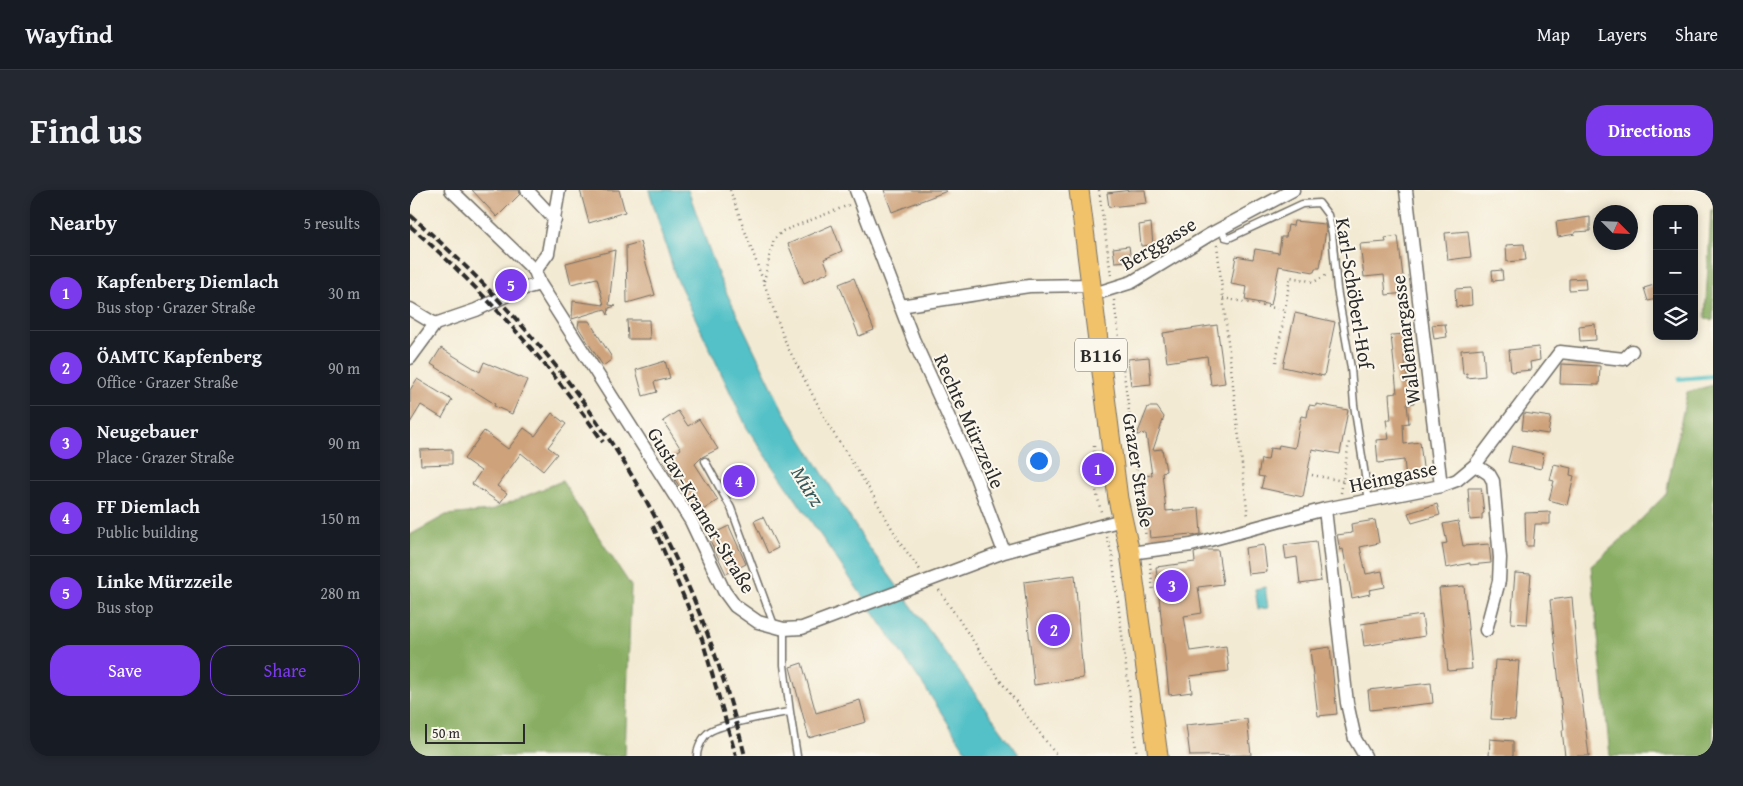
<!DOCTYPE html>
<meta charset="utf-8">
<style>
:root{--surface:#171b24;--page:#242831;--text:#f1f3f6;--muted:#9ea1a6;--line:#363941;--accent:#7c3aed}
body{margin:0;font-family:"Gentium Book Plus",serif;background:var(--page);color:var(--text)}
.controls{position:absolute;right:15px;top:15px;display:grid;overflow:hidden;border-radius:10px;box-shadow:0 2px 8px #0003}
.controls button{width:45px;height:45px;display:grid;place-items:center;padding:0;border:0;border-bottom:1px solid var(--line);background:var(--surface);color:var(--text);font:25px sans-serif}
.compass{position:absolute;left:1183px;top:15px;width:45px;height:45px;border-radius:50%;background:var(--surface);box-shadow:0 2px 8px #0003;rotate:114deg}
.scale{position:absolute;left:15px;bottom:12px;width:100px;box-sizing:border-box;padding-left:5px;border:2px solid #2b2b2b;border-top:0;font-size:14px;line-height:18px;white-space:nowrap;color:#2b2b2b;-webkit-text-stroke:4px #fbf7ec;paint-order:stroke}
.you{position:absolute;left:628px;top:270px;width:18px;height:18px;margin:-12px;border:4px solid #fff;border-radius:50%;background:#1a73e8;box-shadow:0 0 0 8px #1a73e833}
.badge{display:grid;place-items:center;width:32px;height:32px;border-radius:50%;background:var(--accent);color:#fff;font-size:16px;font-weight:700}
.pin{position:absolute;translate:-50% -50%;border:2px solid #fff;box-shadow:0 1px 5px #0006}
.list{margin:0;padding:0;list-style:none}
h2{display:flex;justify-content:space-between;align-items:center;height:65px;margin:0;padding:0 20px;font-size:21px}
h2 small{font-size:16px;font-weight:400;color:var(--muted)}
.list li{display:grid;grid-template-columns:32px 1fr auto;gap:15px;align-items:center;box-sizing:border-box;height:75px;padding:0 20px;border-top:1px solid var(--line)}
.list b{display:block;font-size:19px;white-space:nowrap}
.list p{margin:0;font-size:16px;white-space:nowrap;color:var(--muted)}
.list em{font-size:16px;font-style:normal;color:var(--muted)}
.actions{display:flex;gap:10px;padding:15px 20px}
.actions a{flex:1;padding:11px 0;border:1px solid var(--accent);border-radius:20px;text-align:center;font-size:18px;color:var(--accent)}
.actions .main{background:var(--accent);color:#fff}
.icon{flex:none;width:28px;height:28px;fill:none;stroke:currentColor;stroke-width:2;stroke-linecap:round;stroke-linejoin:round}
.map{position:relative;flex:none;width:1303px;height:566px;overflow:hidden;border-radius:20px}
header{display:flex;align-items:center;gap:30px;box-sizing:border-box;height:70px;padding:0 25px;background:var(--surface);border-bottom:1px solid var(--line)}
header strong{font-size:24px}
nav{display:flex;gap:28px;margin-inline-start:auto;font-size:18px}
.intro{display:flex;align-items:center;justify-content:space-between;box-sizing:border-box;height:120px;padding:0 30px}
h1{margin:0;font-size:35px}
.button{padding:12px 22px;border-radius:20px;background:var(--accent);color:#fff;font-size:18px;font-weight:700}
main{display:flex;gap:30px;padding:0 30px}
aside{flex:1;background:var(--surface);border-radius:20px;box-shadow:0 2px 8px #0003}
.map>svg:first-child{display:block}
.forest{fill:#89ae63;stroke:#5a6c47}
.water{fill:#53c1c7;stroke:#3f7679}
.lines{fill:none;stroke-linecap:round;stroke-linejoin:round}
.stream{stroke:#53c1c7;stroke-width:4}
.building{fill:#cea27a}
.lane-casing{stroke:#716e66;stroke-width:9}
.street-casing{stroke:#716e66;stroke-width:15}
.primary-casing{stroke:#716e66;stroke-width:21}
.path{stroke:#716e66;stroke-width:2.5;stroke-dasharray:1 4;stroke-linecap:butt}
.lane{stroke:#fff;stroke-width:6}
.street{stroke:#fff;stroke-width:12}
.primary{stroke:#f2c26a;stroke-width:19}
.rail{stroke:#2b2b2b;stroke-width:4;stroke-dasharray:8 4;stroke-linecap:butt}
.labels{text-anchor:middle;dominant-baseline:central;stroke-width:4;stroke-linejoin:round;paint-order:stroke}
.shield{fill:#fbf7ec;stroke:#696865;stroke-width:1}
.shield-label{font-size:19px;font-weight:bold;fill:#2b2b2b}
.street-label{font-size:20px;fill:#2b2b2b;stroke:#fbf7ec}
.water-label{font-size:21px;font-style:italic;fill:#37585a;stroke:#fbf7ec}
</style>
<header>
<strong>Wayfind</strong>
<nav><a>Map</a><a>Layers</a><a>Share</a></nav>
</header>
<div class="intro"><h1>Find us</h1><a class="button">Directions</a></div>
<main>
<aside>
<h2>Nearby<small>5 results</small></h2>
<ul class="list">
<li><span class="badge">1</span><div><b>Kapfenberg Diemlach</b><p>Bus stop · Grazer Straße</p></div><em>30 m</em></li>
<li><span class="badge">2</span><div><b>ÖAMTC Kapfenberg</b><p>Office · Grazer Straße</p></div><em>90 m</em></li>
<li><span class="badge">3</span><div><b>Neugebauer</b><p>Place · Grazer Straße</p></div><em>90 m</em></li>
<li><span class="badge">4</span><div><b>FF Diemlach</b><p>Public building</p></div><em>150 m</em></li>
<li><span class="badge">5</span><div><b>Linke Mürzzeile</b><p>Bus stop</p></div><em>280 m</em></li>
</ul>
<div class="actions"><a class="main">Save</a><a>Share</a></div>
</aside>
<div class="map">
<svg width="1303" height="566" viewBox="0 0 1303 566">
<rect width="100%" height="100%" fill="#fbf7ec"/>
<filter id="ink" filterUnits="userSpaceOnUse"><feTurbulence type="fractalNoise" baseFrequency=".02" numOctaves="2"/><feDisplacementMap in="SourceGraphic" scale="10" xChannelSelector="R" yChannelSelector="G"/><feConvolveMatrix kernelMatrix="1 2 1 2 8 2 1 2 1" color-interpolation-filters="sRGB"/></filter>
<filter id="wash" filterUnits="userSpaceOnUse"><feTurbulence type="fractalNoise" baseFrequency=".0096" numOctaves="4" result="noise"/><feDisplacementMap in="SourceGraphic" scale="20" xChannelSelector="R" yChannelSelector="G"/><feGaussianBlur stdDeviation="1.12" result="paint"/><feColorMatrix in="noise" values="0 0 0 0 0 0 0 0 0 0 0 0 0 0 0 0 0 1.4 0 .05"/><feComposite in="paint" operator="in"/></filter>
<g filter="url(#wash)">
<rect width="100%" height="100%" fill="#f3ead3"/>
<path class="forest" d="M1303 19V130L1295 129 1301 20Z
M1303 195V566H1200L1181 376 1214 347 1256 304 1277 202Z
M152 291 221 396 215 566H0V345L36 325 79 321Z"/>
<path class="water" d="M239 0H278L309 87 373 220 456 353 610 566H559L518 502 337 238 265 85Z
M855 397 858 418 848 419 845 399Z"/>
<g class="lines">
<path class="stream" d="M1269 189 1303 186"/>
</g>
<g id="blocks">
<path class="building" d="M62 0H109L110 4 87 27Z
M170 0H209L215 22 179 33Z
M474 0H536L537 1 482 22Z
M721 0H735L737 13 699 17 697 3Z
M1180 27V41L1165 42V44L1148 47 1146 32Z
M884 31 915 34 916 40 910 78H905L904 82 869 76 861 115 835 110 837 97 821 94 826 66 843 69 845 59 869 63 871 47H876L878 35 883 36Z
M741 33 743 55 731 56 729 35Z
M422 35 432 61 414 69 419 82 394 93 378 54Z
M1058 41 1061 67 1038 70 1035 43Z
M988 46 995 103 976 105 974 85 954 87 950 54 976 52 975 48Z
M230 52 245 105 217 113 216 56Z
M1114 54 1116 70 1097 72 1096 55Z
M719 56 721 71 705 72 703 58Z
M205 60 199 115 206 116 199 118 198 125 195 119 162 129 163 111 194 115 187 88 161 94 156 73Z
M1092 80 1093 90 1083 91 1082 81Z
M444 88 464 140 449 146 429 94Z
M1175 88 1176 99 1159 100V89Z
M1244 95 1247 109 1238 111 1234 98Z
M1061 98 1062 115 1046 117 1045 99Z
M885 123 925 132 914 186 873 177Z
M217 130H239L240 149H218Z
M169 131H179L201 166V170L193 176 168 137Z
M1035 134 1037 147 1024 149 1022 135Z
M1185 134 1186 150 1170 151 1169 136Z
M807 135 815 193 801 195 797 166 757 172 753 143Z
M999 144 1000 165 994 166 998 193H1002L1004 213 997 214 999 233 993 234 994 254 1010 252 1014 286 996 288 994 270 968 273 966 250 979 249 976 230H981L979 204 987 203 981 145Z
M1129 157 1130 170 1120 172 1121 180 1101 182 1099 160Z
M31 158 70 182 74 172 117 190 102 224 84 216 85 214 21 174Z
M1073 158 1075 186 1057 188V183L1053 184 1051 160Z
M739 167 741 194 721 196 718 169Z
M255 171 260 188 244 192 247 202 233 206 226 180Z
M1151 174 1190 176 1189 195 1150 194Z
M7 189 42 210 32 228 11 215 0 233V200Z
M906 214 938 220 930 264 902 259 893 307 851 298 854 287 848 286 851 269 858 270 860 258 868 259 869 255 885 258 891 226 897 227 899 215 906 216Z
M738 217H747L754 227 743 260 752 259 756 281 752 282 756 321 789 318 791 344 782 346 781 344 740 348 734 286 742 285 736 244 727 245Z
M268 221 278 236 289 229 308 259 292 267 285 274 308 310 287 324 253 271 271 259 253 231Z
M142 223 156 234 138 257 147 264 133 281 111 263 87 296 97 303 90 313 62 294 71 281 54 269 74 241 98 259 114 238 125 246Z
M1114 223 1141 227 1138 244 1112 240Z
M1102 256 1134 264 1131 279 1098 272Z
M42 259V274L11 275 10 260Z
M1144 274 1161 278 1160 285 1164 286 1157 315 1139 310 1144 291 1140 290Z
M1058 298H1071L1074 323 1072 324V329L1060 330Z
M1027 314 1030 325 1002 333 998 323Z
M1140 322V334H1125L1123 356H1116L1115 323Z
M353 327 368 358 358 363 344 331Z
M965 330 969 353 950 357 956 384 972 381 975 397 959 400 960 404 942 408 933 359 930 360 927 345 942 343 941 334Z
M1048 331 1053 356 1079 354 1081 373 1060 375V373L1036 378 1032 354 1037 353 1033 334Z
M319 336 336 374 316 384 298 346Z
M906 351 911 391 890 394 887 367 876 369 874 355Z
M854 355 857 382 838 384 835 358Z
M793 360H808L813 394 788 397 792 423 774 426 778 451 780 461 816 456 819 481 780 486 782 502 759 505 746 377 785 372 784 363Z
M1105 383 1121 384 1117 434 1101 433Z
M665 385 673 488 624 495 614 392Z
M1054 396 1062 479 1038 481 1029 398Z
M1162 407 1167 468 1179 566H1155L1152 540H1154L1140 410Z
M1012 425 1015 446 954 456 951 434Z
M920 457 927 524 908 526 900 460Z
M1085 470 1109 471 1105 530 1081 529Z
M392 473 406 523 450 510 456 532 399 548 380 477Z
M1021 493 1023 513 960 520 958 500Z
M837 529 841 565 780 566 776 535Z
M1080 549 1103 551V566H1079Z"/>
</g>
</g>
<g filter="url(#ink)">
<use href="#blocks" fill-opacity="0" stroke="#716e66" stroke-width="1"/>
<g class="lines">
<defs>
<path id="lane" d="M811 38 815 47 819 48 892 14 909 13 918 25 922 43 927 99 941 178 944 215 959 311
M295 271 321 318 364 435
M380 522 387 566
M287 566C287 559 293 546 299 542 310 534 365 524 380 522L374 475V439"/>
<path id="street" d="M41 0 125 81 130 94
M117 0 145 30
M446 0 503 149 566 287 594 362
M996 0 1031 296
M125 81 138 63 149 0
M684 104 722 92 799 45 883 0
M490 116 619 96 682 95
M0 119 25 134 66 120 108 100 130 94 281 331 314 401 325 416 348 432 374 439 392 438 594 362 712 330
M0 168 25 134
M1065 275 1079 284 1083 291 1090 368 1089 391 1076 440
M915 319 937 513 945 549 955 566
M720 363 781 355 915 319 1031 296 1047 290 1065 275 1150 162 1214 169 1222 161"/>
<path id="primary" d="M669 0 708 309 720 363 748 566"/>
</defs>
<use href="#lane" class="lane-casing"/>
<use href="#street" class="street-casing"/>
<use href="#primary" class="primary-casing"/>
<path class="path" d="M320 0 377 156 419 236 458 297 491 354 511 381
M689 0 701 85
M807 55 838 327
M354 91 364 49 373 41 439 15
M813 108 875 120 866 172
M704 110 736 348
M875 120 880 87 904 92 918 84
M684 256 685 296 691 322
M902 285 933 291
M931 303 939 252
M697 347 702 364 727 566
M740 373 743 402
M529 400 586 485 647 566"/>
<use href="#lane" class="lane"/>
<use href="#street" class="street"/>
<use href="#primary" class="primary"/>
<path class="rail" d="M0 25C172 175 280 344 335 566
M0 36C73 100 139 173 193 252
M243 336 292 449 326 566"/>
</g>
</g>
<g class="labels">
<rect class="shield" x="665" y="148.5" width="52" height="33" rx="4"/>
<g class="shield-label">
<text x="691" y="165">B116</text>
</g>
<g class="street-label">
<text transform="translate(748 53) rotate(-31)">Berggasse</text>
<text transform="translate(945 103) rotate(81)">Karl-Schöberl-Hof</text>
<text transform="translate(995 150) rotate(-97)">Waldemargasse</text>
<text transform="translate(560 231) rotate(66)">Rechte Mürzzeile</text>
<text transform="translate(729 280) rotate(81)">Grazer Straße</text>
<text transform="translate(983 286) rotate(-12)">Heimgasse</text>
<text transform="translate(292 320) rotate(59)">Gustav-Kramer-Straße</text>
</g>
<g class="water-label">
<text transform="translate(398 296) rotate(58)">Mürz</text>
</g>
</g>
</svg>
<div class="controls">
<button>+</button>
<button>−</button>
<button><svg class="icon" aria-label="layers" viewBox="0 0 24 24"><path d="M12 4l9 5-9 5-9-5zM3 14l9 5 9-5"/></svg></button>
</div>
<svg class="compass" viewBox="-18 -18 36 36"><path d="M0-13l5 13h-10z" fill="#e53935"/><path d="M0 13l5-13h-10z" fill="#9ea1a6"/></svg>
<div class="scale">50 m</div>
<div class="you"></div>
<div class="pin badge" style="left:688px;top:279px">1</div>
<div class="pin badge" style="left:644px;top:440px">2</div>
<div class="pin badge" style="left:762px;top:396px">3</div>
<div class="pin badge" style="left:329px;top:291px">4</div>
<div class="pin badge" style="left:101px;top:95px">5</div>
</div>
</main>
